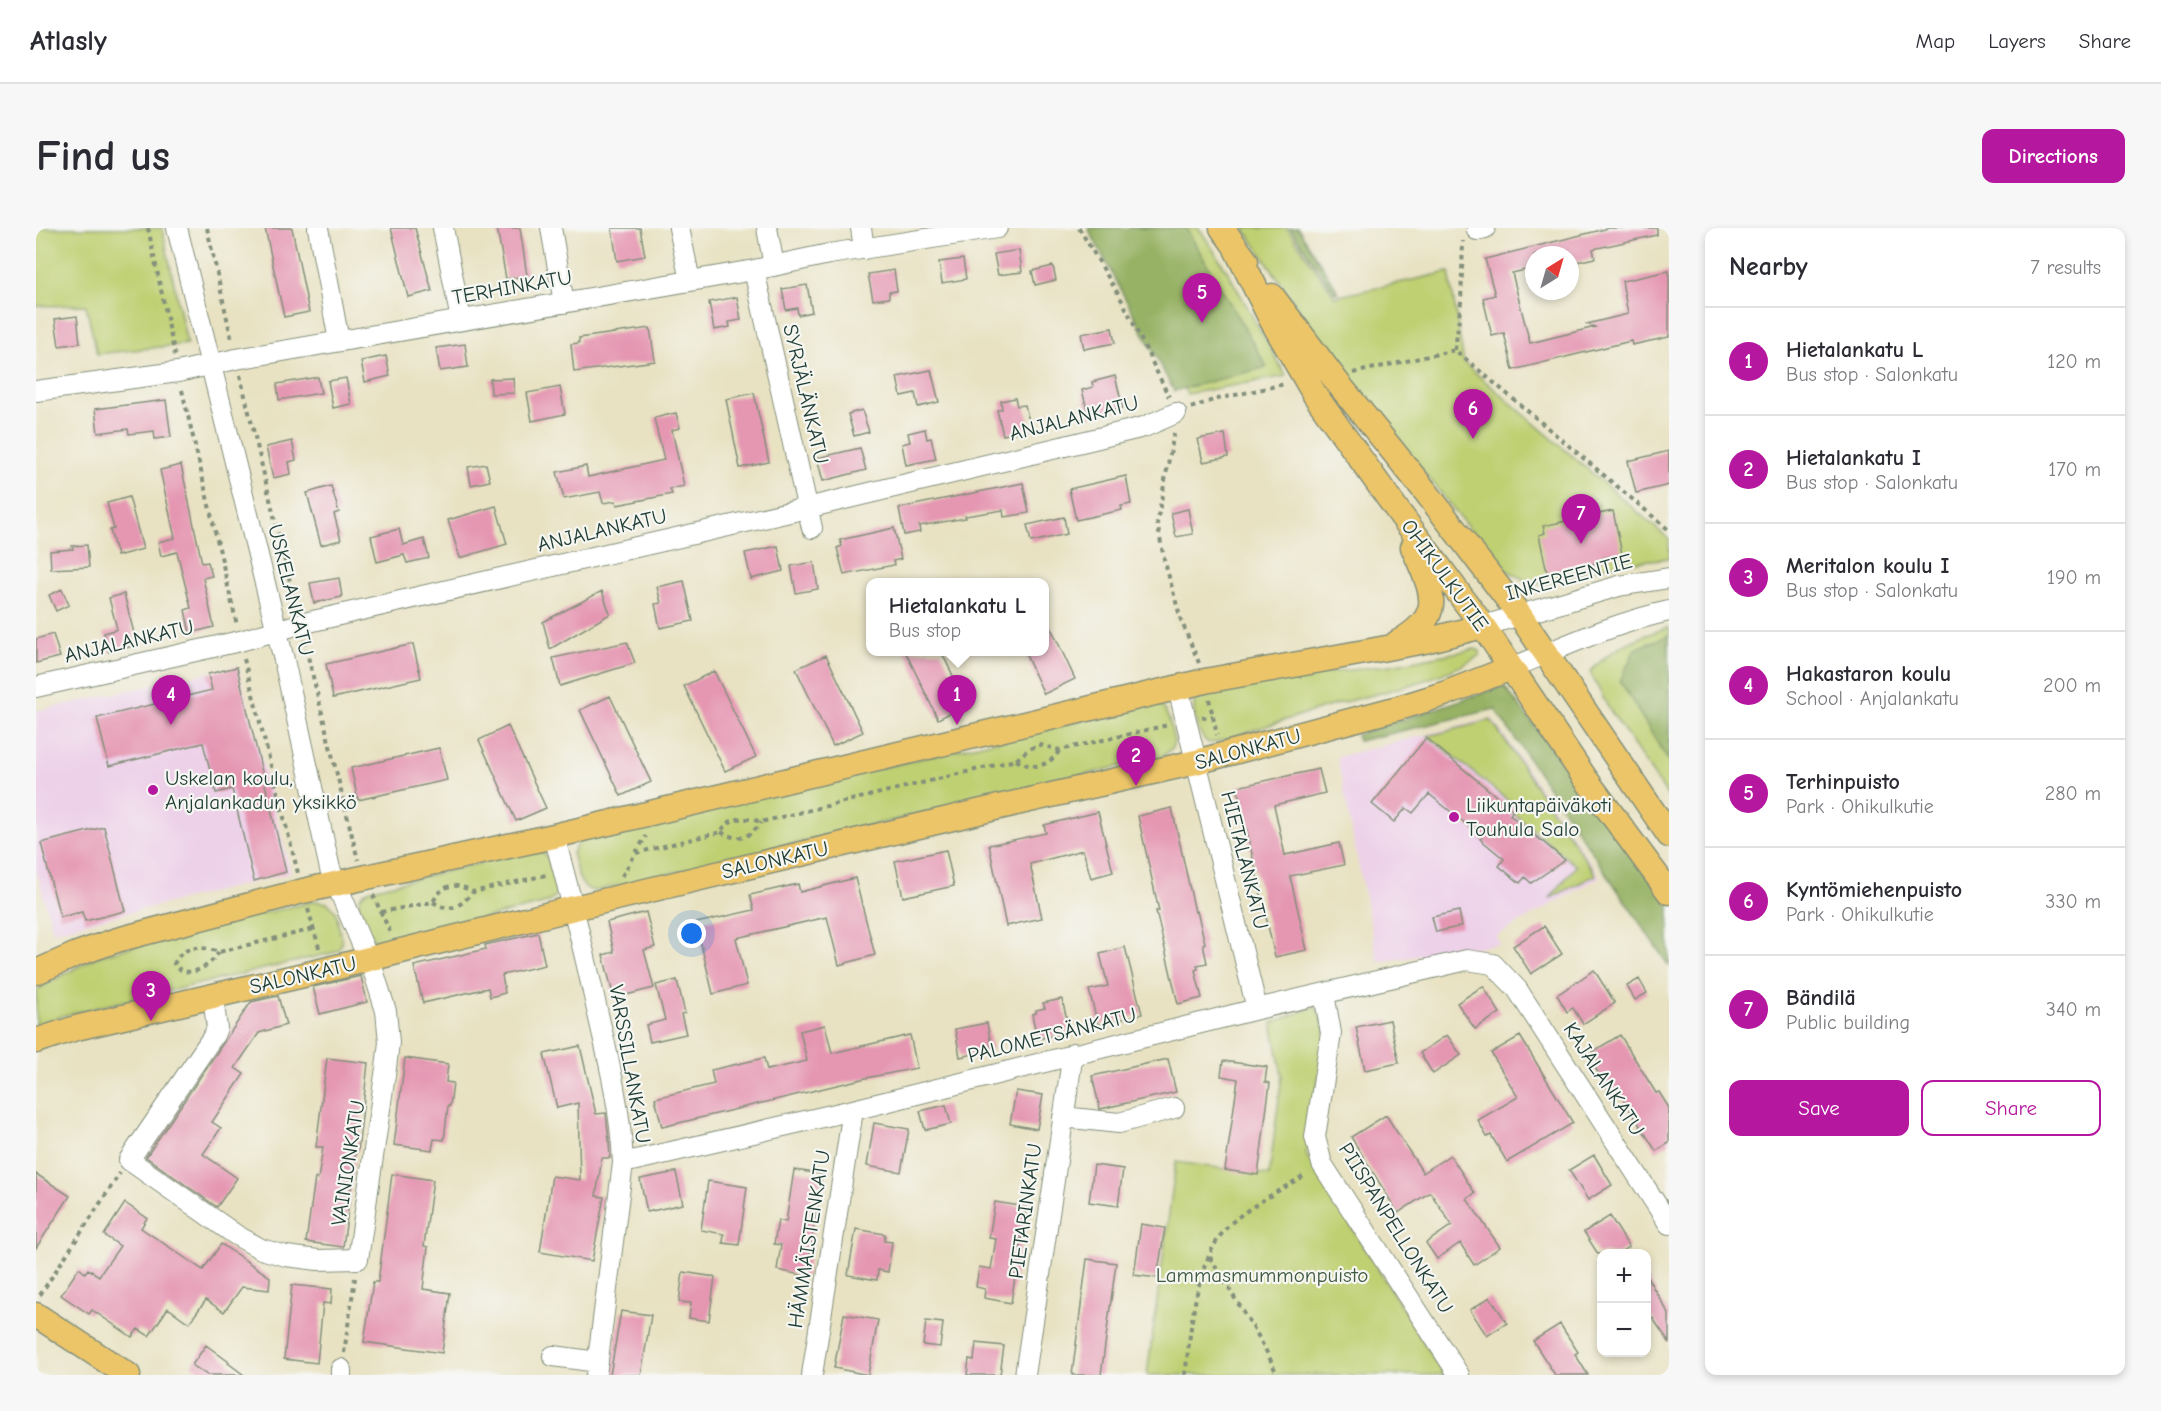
<!DOCTYPE html>
<meta charset="utf-8">
<style>
:root{--surface:#fff;--page:#f7f7f7;--text:#2b2b33;--muted:#7c7c81;--line:#e1e1e2;--accent:#b5179e}
body{margin:0;font-family:"Comic Neue",sans-serif;background:var(--page);color:var(--text)}
.controls{position:absolute;right:18px;bottom:18px;display:grid;overflow:hidden;border-radius:12px;box-shadow:0 3px 9px #0003}
.controls button{width:54px;height:54px;display:grid;place-items:center;padding:0;border:0;border-bottom:2px solid var(--line);background:var(--surface);color:var(--text);font:30px sans-serif}
.compass{position:absolute;left:1489px;top:18px;width:54px;height:54px;border-radius:50%;background:var(--surface);box-shadow:0 3px 9px #0003;rotate:37deg}
.you{position:absolute;left:656px;top:706px;width:21px;height:21px;margin:-15px;border:4px solid #fff;border-radius:50%;background:#1a73e8;box-shadow:0 0 0 9px #1a73e833}
.badge{display:grid;place-items:center;width:39px;height:39px;border-radius:50%;background:var(--accent);color:#fff;font-size:20px;font-weight:700}
.pin{position:absolute;translate:-50% -50px;filter:drop-shadow(0 2px 3px #0008)}
.pin::after{content:'';position:absolute;top:32px;width:21px;height:18px;background:inherit;clip-path:polygon(0 0,100% 0,50% 100%)}
.popup{position:absolute;left:830px;top:350px;width:183px;height:78px;box-sizing:border-box;display:grid;place-content:center;border-radius:12px;background:var(--surface);filter:drop-shadow(0 2px 4px #0005);font-size:20px;white-space:nowrap;color:var(--muted)}
.popup b{font-size:22px;color:var(--text)}
.popup::after{content:'';position:absolute;left:50%;top:100%;margin-left:-12px;border:12px solid transparent;border-top-color:var(--surface)}
.list{margin:0;padding:0;list-style:none}
h2{display:flex;justify-content:space-between;align-items:center;height:78px;margin:0;padding:0 24px;font-size:26px}
h2 small{font-size:20px;font-weight:400;color:var(--muted)}
.list li{display:grid;grid-template-columns:39px 1fr auto;gap:18px;align-items:center;box-sizing:border-box;height:108px;padding:0 24px;border-top:2px solid var(--line)}
.list b{display:block;font-size:22px;white-space:nowrap}
.list p{margin:0;font-size:20px;white-space:nowrap;color:var(--muted)}
.list em{font-size:20px;font-style:normal;color:var(--muted)}
.actions{display:flex;gap:12px;padding:18px 24px}
.actions a{flex:1;padding:14px 0;border:2px solid var(--accent);border-radius:12px;text-align:center;font-size:21px;color:var(--accent)}
.actions .main{background:var(--accent);color:#fff}
.map{position:relative;flex:none;width:1633px;height:1147px;overflow:hidden;border-radius:12px}
header{display:flex;align-items:center;gap:36px;box-sizing:border-box;height:84px;padding:0 30px;background:var(--surface);border-bottom:2px solid var(--line)}
header strong{font-size:28px}
nav{display:flex;gap:33px;margin-inline-start:auto;font-size:21px}
.intro{display:flex;align-items:center;justify-content:space-between;box-sizing:border-box;height:144px;padding:0 36px}
h1{margin:0;font-size:42px}
.button{padding:15px 27px;border-radius:12px;background:var(--accent);color:#fff;font-size:21px;font-weight:700}
main{display:flex;gap:36px;padding:0 36px}
aside{flex:1;background:var(--surface);border-radius:12px;box-shadow:0 3px 9px #0003}
.map>svg:first-child{display:block}
.built{fill:#edd1e9}
.green{fill:#bfd073;stroke:#6f8654;stroke-width:1.5}
.forest{fill:#97b265;stroke:#5b784c;stroke-width:1.5}
.building{fill:#e597b2}
.lines{fill:none;stroke-linecap:round;stroke-linejoin:round}
.minor-casing{stroke:#84907b;stroke-width:22}
.major-casing{stroke:#84907b;stroke-width:27}
.path{stroke:#84907b;stroke-width:4;stroke-dasharray:4.5 4.5;stroke-linecap:butt}
.minor{stroke:#fff;stroke-width:20}
.major{stroke:#edc569;stroke-width:24}
.poi-dot{fill:#b5179e;stroke:#f6f6f2;stroke-width:2}
.labels{text-anchor:middle;dominant-baseline:central;stroke-width:4.5;stroke-linejoin:round;paint-order:stroke}
.street-label{font-size:21px;fill:#1f3d34;stroke:#f6f6f2}
.poi-label{font-size:21px;fill:#1f3d34;stroke:#f6f6f2;text-anchor:start}
.park-label{font-size:21px;fill:#3f5a41;stroke:#f6f6f2}
</style>
<header>
<strong>Atlasly</strong>
<nav><a>Map</a><a>Layers</a><a>Share</a></nav>
</header>
<div class="intro"><h1>Find us</h1><a class="button">Directions</a></div>
<main>
<div class="map">
<svg width="1633" height="1147" viewBox="0 0 1633 1147">
<rect width="100%" height="100%" fill="#f6f6f2"/>
<filter id="ink" filterUnits="userSpaceOnUse"><feTurbulence type="fractalNoise" baseFrequency=".0167" numOctaves="2"/><feDisplacementMap in="SourceGraphic" scale="12" xChannelSelector="R" yChannelSelector="G"/><feConvolveMatrix kernelMatrix="1 2 1 2 8 2 1 2 1" color-interpolation-filters="sRGB"/></filter>
<filter id="wash" filterUnits="userSpaceOnUse"><feTurbulence type="fractalNoise" baseFrequency=".008" numOctaves="4" result="noise"/><feDisplacementMap in="SourceGraphic" scale="24" xChannelSelector="R" yChannelSelector="G"/><feGaussianBlur stdDeviation="1.35" result="paint"/><feColorMatrix in="noise" values="0 0 0 0 0 0 0 0 0 0 0 0 0 0 0 0 0 1.4 0 .05"/><feComposite in="paint" operator="in"/></filter>
<g filter="url(#wash)">
<rect width="100%" height="100%" fill="#e8e2c2"/>
<path class="built" d="M202 438 255 645 17 703 0 642V483Z
M1456 490 1564 649 1460 708 1464 716 1342 734 1301 529Z"/>
<path class="green" d="M0 0H126L151 116 61 126 50 77 0 78Z
M1059 0H1163L1191 43 1250 148 1151 166Z
M1208 0H1251L1299 69 1413 44 1428 135 1633 311V330L1571 337 1510 356 1494 355 1461 337 1397 255 1320 166Z
M1633 399V570L1572 479 1554 444C1577 418 1601 410 1633 399Z
M1439 421 1444 423V427C1409 451 1346 464 1305 475 1262 487 1219 502 1177 515L1171 514C1160 504 1154 478 1161 465L1200 456 1355 437Z
M1119 475C1133 478 1135 501 1138 514L1136 520 1127 528 560 663C541 662 541 640 536 625L542 615 549 610Z
M1455 492 1560 647 1514 670 1540 638 1477 585 1481 580 1392 508Z
M499 622 508 625 512 630 521 664 518 670 511 675 351 713 338 712C333 705 323 683 323 674 323 668 328 665 332 662Z
M280 673 292 675 300 684 306 715 302 722 296 725 29 787 0 797V762L60 729 139 706Z
M1280 778 1290 804 1270 926 1408 1147H1111L1140 934 1233 947 1246 847 1236 795Z"/>
<path class="forest" d="M1052 0H1150L1231 139 1138 163Z
M1254 0H1262L1303 65H1299Z
M1633 407V534L1584 453 1599 421Z
M1468 458 1633 675V738L1459 481 1322 513 1320 507Z"/>
<g id="blocks">
<path class="building" d="M229 0H256L273 84 248 89Z
M355 0H379L396 63 372 69Z
M461 0H484L491 48 470 51Z
M576 0H604L609 28 581 33Z
M1573 0H1621V7L1557 21 1559 30 1540 34 1539 30 1534 31V27H1498V40L1476 45 1494 115 1559 99 1551 96 1592 86 1586 53 1633 43V109L1596 117 1595 113 1477 142 1468 105 1456 108 1447 70 1459 67 1449 31Z
M983 22 986 44 962 47 958 26Z
M927 31 930 51 906 55 903 34Z
M1017 38 1020 52 999 57 996 43Z
M858 42 861 63 853 64V70L837 72 832 46Z
M771 57 776 84 762 87 761 80 750 82 746 61Z
M701 69 705 92 693 94 694 99 678 102 673 74Z
M41 88 44 115 23 118 19 91Z
M614 100 619 133 538 144 535 116 543 115V110Z
M1076 100 1079 115 1048 121 1045 106Z
M429 116 432 139 404 143 400 120Z
M350 128 354 148 329 154 325 133Z
M895 142 903 174 882 179 879 165 865 168 861 149Z
M1079 148 1087 180 1053 189 1046 162 1057 159 1056 154Z
M282 149 285 165 243 172 241 156Z
M310 150 315 176 297 180 292 153Z
M477 150 478 165 455 166 454 151Z
M524 159 529 186 496 193 491 165Z
M718 165 733 234 704 240 690 171Z
M979 170 981 178 989 177 995 201 967 207 961 182 966 181 965 173Z
M130 172 135 209 119 211 118 203 93 206 92 201 62 205 59 181Z
M826 182 833 204 818 208 812 186Z
M640 185 644 200 636 202 648 258 634 261 636 266 581 277 580 273 567 275 564 264 528 271 521 244 550 238 552 249 628 232 618 190Z
M889 201 891 211 895 210 900 231 870 237 866 216 874 214 872 205Z
M1189 206 1192 229 1167 234 1162 211Z
M256 213 260 232 253 234 255 246 237 250 230 219Z
M824 220 830 242 787 253 781 230Z
M1633 223V257L1600 265 1592 233Z
M450 236 454 253 435 257 432 239Z
M145 237 166 335 172 334 176 348 167 350 178 399 154 405 149 382 155 380 141 324 125 328 122 314 139 310 124 242Z
M1090 248 1095 276 1085 278 1086 282 1040 292 1033 261Z
M987 255 993 285 968 289 967 282 929 288 930 290 883 298 884 304 868 307 863 280Z
M295 258 303 284 298 286 305 312 285 317 271 265Z
M93 269 107 321 81 328 74 302 78 301 71 275Z
M460 278 471 316 424 330 412 292Z
M1152 281 1157 306 1140 309 1135 285Z
M1577 283 1586 326 1566 330V334L1511 345 1503 307 1509 305 1507 298Z
M1028 289 1031 306 995 314 991 297Z
M858 300 865 331 857 333 858 337 808 347 801 320 806 318 804 312Z
M363 301 367 317 388 311 393 330 371 335 368 327 341 334 335 308Z
M51 317 53 339 15 341 14 323 37 321 36 318Z
M742 318 747 343 715 351 709 325Z
M778 334 782 361 760 365 755 338Z
M303 350 306 369 278 375 274 355Z
M648 353 657 393 624 400 619 376 625 375 621 359Z
M26 361 33 377 20 383 13 367Z
M566 363 574 386 514 421 507 394Z
M88 366 101 417 73 424 68 405 81 401 73 370Z
M1008 385 1039 451 1008 466 988 423H1008Z
M17 406 24 429 0 435V411Z
M591 414 599 435 524 458 517 430Z
M377 416 385 450 297 470 290 436Z
M869 423H905L931 477 902 491Z
M790 427 827 504 797 518 760 441Z
M201 439 250 644 218 653 196 561 180 565 167 515 73 538 61 490 176 462 172 446Z
M678 443 720 529 689 543 648 458Z
M574 468 615 554 585 568 544 482Z
M472 498 510 580 480 593 443 512Z
M1390 510 1477 582 1474 587 1529 632 1495 655 1489 649 1484 655 1463 638 1468 631 1444 611 1446 609 1393 566 1377 585 1370 580 1358 594 1336 576Z
M403 520 411 552 322 572 315 540Z
M1283 541 1289 565 1238 577 1249 627 1303 615 1308 637 1254 648 1271 722 1239 729 1201 559Z
M1136 580 1159 684 1161 683 1169 715 1167 716 1171 735 1161 737 1162 741 1159 742 1166 770 1142 776 1120 683H1123L1102 588Z
M1062 584 1077 644 1055 650 1047 622 994 636 1006 690 970 698 953 617 1010 605 1008 597Z
M68 599 89 683 49 693 46 684 24 689 5 615Z
M910 622 918 658 867 669 859 633Z
M819 650 839 727 803 737 791 689 700 710 711 757 677 766 660 695 718 682 714 667 762 656 764 664Z
M1423 683 1426 698 1400 704 1396 689Z
M610 684 619 719 608 722 618 760 578 770 567 727 578 724 571 694Z
M1508 698 1526 726 1495 746 1477 718Z
M502 705 509 737 466 747 469 765 454 769 452 760 387 775 378 738 450 721 449 717Z
M1089 719 1106 786 1062 797 1053 762 1072 758 1064 726Z
M1558 742 1579 775 1547 796 1537 780 1531 784 1521 767Z
M325 748 331 774 284 786 277 759Z
M1603 751 1611 765 1599 772 1591 758Z
M641 752 649 785 645 786 650 806 614 814 610 797 629 792 620 757Z
M1447 758 1464 785 1439 801 1421 775Z
M242 768 250 797 223 805 199 840 208 846 176 894 185 900 167 926 201 950 181 979 110 929 215 774Z
M1026 771 1034 804 1001 811 996 786 1000 785V782L1009 780 1007 775Z
M1354 792 1363 835 1329 842 1320 799Z
M951 795 956 822 924 829 919 801Z
M789 797 796 825 874 807 881 840 830 850 626 899 619 870 678 856 675 842 728 830 731 842 771 833 764 803Z
M1411 807 1425 827 1397 846 1384 825Z
M1584 807 1620 865 1623 864 1633 880V915L1620 923 1582 863 1576 867 1558 838 1563 835 1556 824Z
M1484 808 1537 895 1471 934 1455 907 1451 909 1442 892 1482 869 1455 825Z
M544 818 560 886 570 885 573 913 574 930H566L560 968 568 969 556 1033 504 1024 516 948 544 952 542 875 521 880 508 826Z
M291 830 332 835 322 923H320L307 1019 270 1014 279 950 282 951 287 919H280Z
M369 830 412 836 410 854 417 855 414 878H412L408 912 398 911 396 922 358 917Z
M1132 831 1140 864 1064 881 1056 848Z
M1187 833 1231 839 1229 854 1234 855 1222 947 1189 942 1202 851 1185 848Z
M980 863 1007 867 1001 901 974 896Z
M910 877 915 896 889 902 884 883Z
M1350 887 1387 945 1414 927 1439 965 1431 971 1464 1019 1438 1037 1424 1015 1401 1031 1390 1015 1416 997 1394 964 1362 985 1315 909Z
M838 895 873 901 865 944 831 938Z
M1558 927 1576 957 1552 972 1533 942Z
M1058 937 1087 941 1082 978 1053 974Z
M758 942 786 946 770 1048 741 1042 745 1017 738 1016 742 992 750 994Z
M640 944 647 976 611 984 604 951Z
M0 946 34 968 0 1020Z
M356 946 397 952 388 1018 392 1019 387 1061 414 1065 406 1125 328 1114 337 1054H342Z
M672 953 711 959 703 1017 687 1015 688 1006 665 1002Z
M959 974 990 979 975 1075 948 1070 949 1061 940 1059 943 1039 955 1041 960 1011 953 1010Z
M89 975 111 990 105 1000 167 1042 185 1016 234 1049 233 1062 206 1059 188 1084 170 1072 153 1095 132 1080 113 1108 102 1101 96 1109 56 1082 53 1086 25 1067 43 1040 49 1045 52 1041 63 1048 84 1018 68 1007Z
M1574 988 1593 1019 1582 1026H1562L1548 1004Z
M1105 996 1129 1000 1121 1050 1098 1047Z
M820 1001 849 1006 848 1013 856 1014 852 1044 842 1042 841 1052 812 1047Z
M1051 1031 1080 1035 1065 1147H1036Z
M647 1044 679 1049 673 1093 653 1090 655 1075 643 1074Z
M1611 1049 1633 1086V1114L1616 1089 1611 1092Z
M256 1057 296 1061 295 1076 287 1075 281 1135 248 1131Z
M1454 1069 1471 1095 1451 1108 1434 1082Z
M585 1083 615 1087 605 1147H574Z
M808 1086 842 1092 832 1147 798 1140Z
M890 1093 907 1095 904 1119 887 1117Z
M1524 1096 1542 1124 1539 1126 1552 1147H1519L1497 1113Z
M940 1115 968 1118 964 1147H931L933 1131 938 1132Z
M170 1117 193 1134 192 1135 208 1147H171L156 1137Z"/>
</g>
</g>
<g filter="url(#ink)">
<use href="#blocks" fill-opacity="0" stroke="#84907b" stroke-width="1.5"/>
<g class="lines">
<defs>
<path id="minor" d="M141 0 248 432 294 641 337 742 350 783 353 814 350 840 322 1031 282 1032 250 1028 225 1021 200 1007 93 932 178 807 181 800 177 769
M282 0 303 113
M407 0 425 92
M515 0 528 75
M643 0 654 53
M731 0 738 38
M825 0 828 21
M1441 2 1449 0
M718 42 776 300
M0 163 142 144 200 131 718 42 793 26 961 0
M1447 398 1583 358 1633 350
M1475 440C1527 419 1578 395 1633 383
M0 459 204 413 264 396 771 280 1108 199 1140 185
M1142 460 1221 781
M518 608C534 665 548 723 561 782 573 833 585 883 587 935L560 1147
M1288 766 1295 805 1279 909 1286 936 1423 1147
M1027 889 1083 895 1138 880
M587 935 817 882 1221 781 1431 732 1457 736 1481 761 1633 996
M517 1128 562 1134
M305 1147V1141
M776 1147 817 882
M989 1147 1037 825"/>
<path id="major" d="M1186 0 1210 33
M1200 21 1235 91 1279 167 1364 286 1447 398 1549 550 1633 664
M1236 68 1301 154 1390 264 1483 386 1633 607
M1361 415C1412 386 1396 364 1377 319
M0 744 41 726 81 712 267 663 518 608 1169 453 1389 413 1447 398
M0 813 40 800 289 742 538 680 963 579 1160 534 1366 479 1408 466 1475 440
M0 1087 92 1147"/>
</defs>
<use href="#minor" class="minor-casing"/>
<use href="#major" class="major-casing"/>
<path class="path" d="M112 0 139 128
M171 0 196 113
M1043 0 1088 76 1133 169
M1419 122 1425 74 1427 13
M1317 145 1419 122 1633 302
M204 147 260 379
M146 162 201 397
M1155 180 1177 172 1249 156
M1138 205 1121 294 1128 331 1145 392 1163 435
M268 412 322 632
M208 431 262 645
M1173 471 1181 507
M1166 490 1177 488
M980 532C998 543 1013 538 1024 522
M685 604C702 614 714 610 725 594
M600 625 685 604C693 588 710 589 725 594L980 532 993 521 1004 517 1024 522 1132 497
M586 648 610 608
M337 667 355 706
M397 674C414 685 424 679 437 664
M272 681 284 723
M345 684 397 674C407 655 420 654 437 664L510 647
M183 724C173 739 152 753 138 736 147 716 165 718 183 724L278 701
M1174 1029C1196 1069 1224 1104 1241 1147
M4 1067 84 945
M308 1125 319 1050
M1149 1147C1156 1098 1158 1025 1200 991 1221 974 1247 961 1270 946"/>
<use href="#minor" class="minor"/>
<use href="#major" class="major"/>
</g>
</g>
<g class="poi-dot">
<circle cx="117" cy="562" r="6"/>
<circle cx="1418" cy="589" r="6"/>
</g>
<g class="labels">
<g class="street-label">
<text transform="translate(476 59) rotate(-10)">TERHINKATU</text>
<text transform="translate(770 166) rotate(77)">SYRJÄLÄNKATU</text>
<text transform="translate(1038 190) rotate(-14)">ANJALANKATU</text>
<text transform="translate(566 302) rotate(-13)">ANJALANKATU</text>
<text transform="translate(1409 347) rotate(54)">OHIKULKUTIE</text>
<text transform="translate(1533 349) rotate(-15)">INKEREENTIE</text>
<text transform="translate(255 362) rotate(76)">USKELANKATU</text>
<text transform="translate(93 413) rotate(-13)">ANJALANKATU</text>
<text transform="translate(1212 521) rotate(-15)">SALONKATU</text>
<text transform="translate(739 632) rotate(-13)">SALONKATU</text>
<text transform="translate(1209 632) rotate(76)">HIETALANKATU</text>
<text transform="translate(267 747) rotate(-13)">SALONKATU</text>
<text transform="translate(1016 807) rotate(-14)">PALOMETSÄNKATU</text>
<text transform="translate(594 836) rotate(80)">VARSSILLANKATU</text>
<text transform="translate(1568 851) rotate(57)">KAJALANKATU</text>
<text transform="translate(312 935) rotate(-81)">VAINIONKATU</text>
<text transform="translate(989 983) rotate(-82)">PIETARINKATU</text>
<text transform="translate(1360 1000) rotate(58)">PIISPANPELLONKATU</text>
<text transform="translate(773 1011) rotate(-81)">HÄMMÄISTENKATU</text>
</g>
<g class="poi-label">
<text x="129" y="550">Uskelan koulu,<tspan x="129" dy="24">Anjalankadun yksikkö</tspan></text>
<text x="1430" y="577">Liikuntapäiväkoti<tspan x="1430" dy="24">Touhula Salo</tspan></text>
</g>
<g class="park-label">
<text x="1226" y="1047">Lammasmummonpuisto</text>
</g>
</g>
</svg>
<div class="controls">
<button>+</button>
<button>−</button>
</div>
<svg class="compass" viewBox="-18 -18 36 36"><path d="M0-13l5 13h-10z" fill="#e53935"/><path d="M0 13l5-13h-10z" fill="#7c7c81"/></svg>
<div class="you"></div>
<div class="pin badge" style="left:921px;top:497px">1</div>
<div class="popup"><b>Hietalankatu L</b>Bus stop</div>
<div class="pin badge" style="left:1100px;top:558px">2</div>
<div class="pin badge" style="left:115px;top:793px">3</div>
<div class="pin badge" style="left:135px;top:497px">4</div>
<div class="pin badge" style="left:1166px;top:95px">5</div>
<div class="pin badge" style="left:1437px;top:211px">6</div>
<div class="pin badge" style="left:1545px;top:316px">7</div>
</div>
<aside>
<h2>Nearby<small>7 results</small></h2>
<ul class="list">
<li><span class="badge">1</span><div><b>Hietalankatu L</b><p>Bus stop · Salonkatu</p></div><em>120 m</em></li>
<li><span class="badge">2</span><div><b>Hietalankatu I</b><p>Bus stop · Salonkatu</p></div><em>170 m</em></li>
<li><span class="badge">3</span><div><b>Meritalon koulu I</b><p>Bus stop · Salonkatu</p></div><em>190 m</em></li>
<li><span class="badge">4</span><div><b>Hakastaron koulu</b><p>School · Anjalankatu</p></div><em>200 m</em></li>
<li><span class="badge">5</span><div><b>Terhinpuisto</b><p>Park · Ohikulkutie</p></div><em>280 m</em></li>
<li><span class="badge">6</span><div><b>Kyntömiehenpuisto</b><p>Park · Ohikulkutie</p></div><em>330 m</em></li>
<li><span class="badge">7</span><div><b>Bändilä</b><p>Public building</p></div><em>340 m</em></li>
</ul>
<div class="actions"><a class="main">Save</a><a>Share</a></div>
</aside>
</main>
